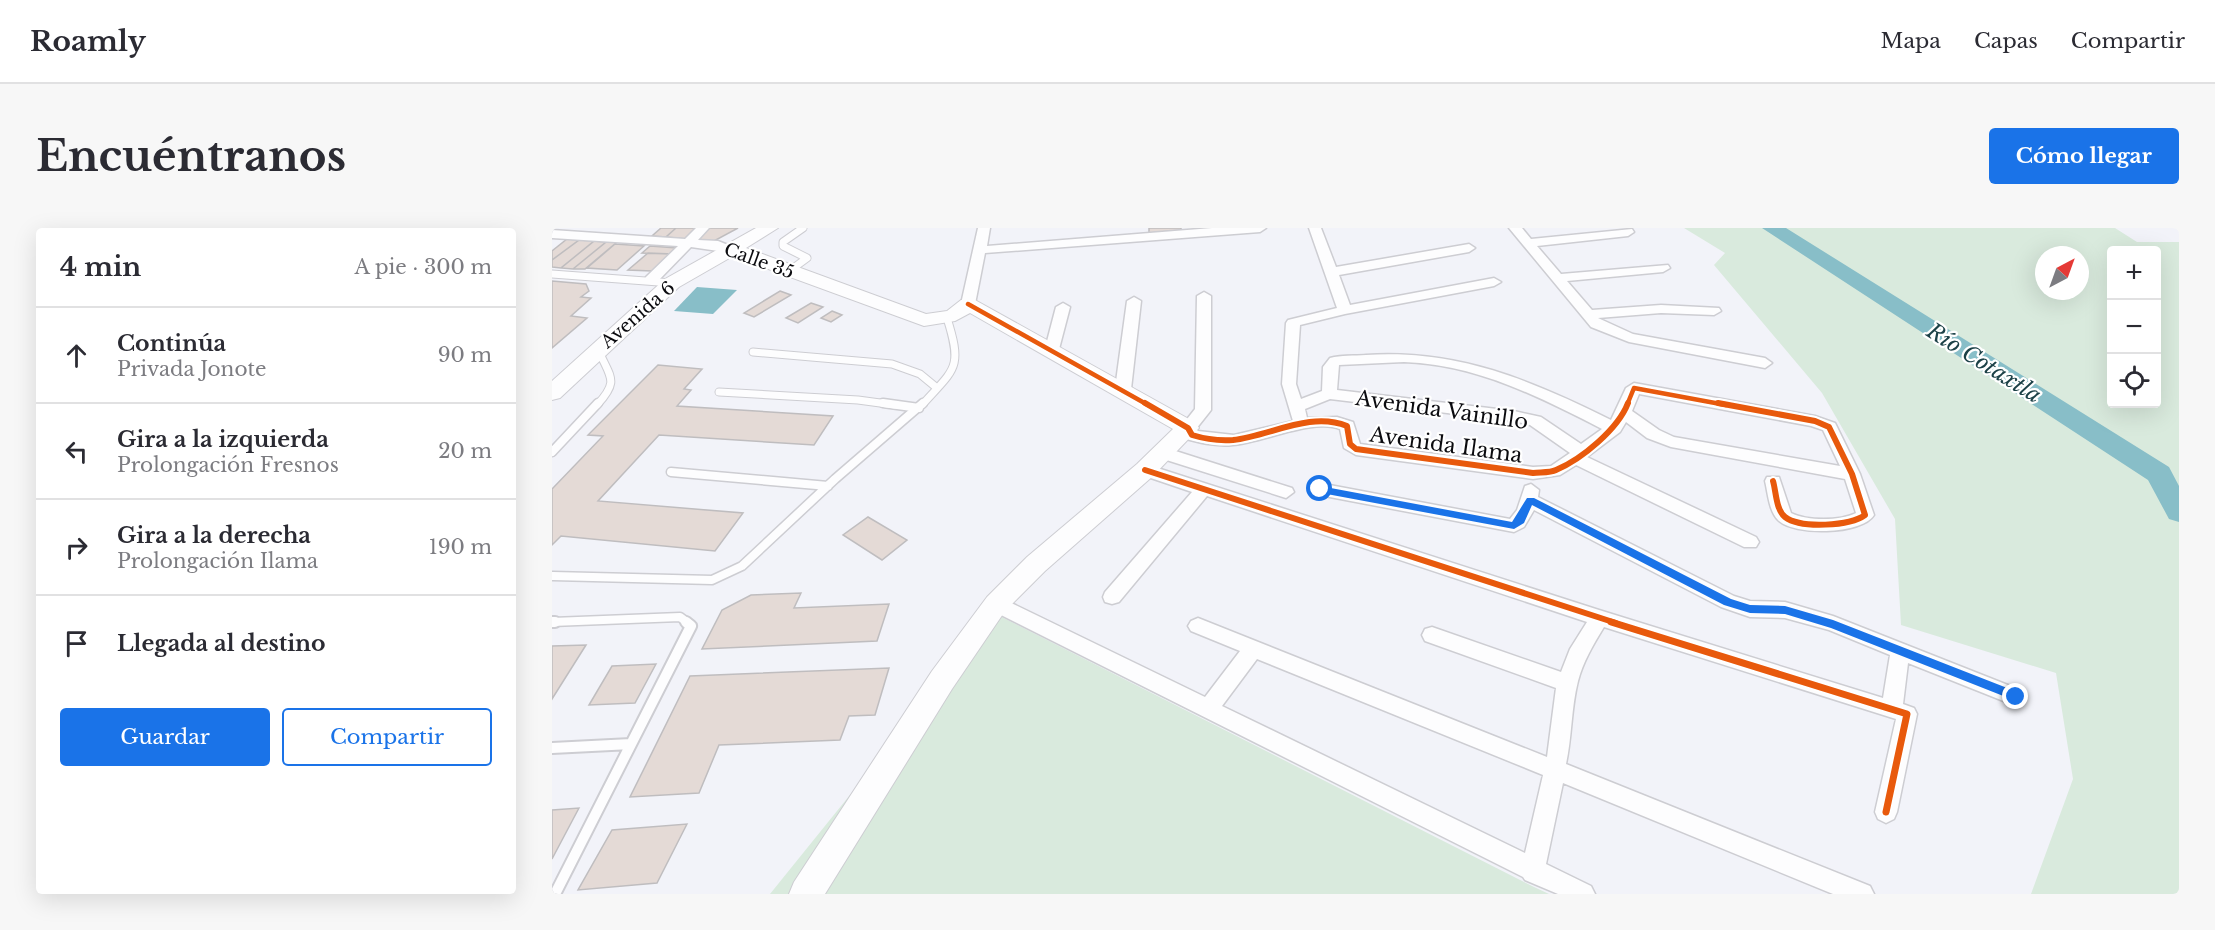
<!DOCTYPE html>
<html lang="es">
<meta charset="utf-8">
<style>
:root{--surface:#fff;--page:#f7f7f7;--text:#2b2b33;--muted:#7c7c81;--line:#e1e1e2;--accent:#1a73e8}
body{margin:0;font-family:"Libre Baskerville",serif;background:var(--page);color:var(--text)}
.controls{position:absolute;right:18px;top:18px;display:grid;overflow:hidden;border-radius:6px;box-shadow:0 6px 24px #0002}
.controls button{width:54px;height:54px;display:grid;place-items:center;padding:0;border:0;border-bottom:2px solid var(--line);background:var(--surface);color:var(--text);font:30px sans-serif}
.compass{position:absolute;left:1483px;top:18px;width:54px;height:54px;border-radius:50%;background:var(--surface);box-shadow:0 6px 24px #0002;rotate:41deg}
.stop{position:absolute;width:18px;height:18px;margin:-14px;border:4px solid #1a73e8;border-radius:50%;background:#fff}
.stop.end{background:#1a73e8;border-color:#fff;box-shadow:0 2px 6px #0008}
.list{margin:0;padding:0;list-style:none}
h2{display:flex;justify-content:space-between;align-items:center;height:78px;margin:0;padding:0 24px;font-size:26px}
h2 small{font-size:20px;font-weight:400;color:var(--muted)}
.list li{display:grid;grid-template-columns:39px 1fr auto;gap:18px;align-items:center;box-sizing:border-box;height:96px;padding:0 24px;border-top:2px solid var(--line)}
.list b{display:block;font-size:22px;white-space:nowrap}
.list p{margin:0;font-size:20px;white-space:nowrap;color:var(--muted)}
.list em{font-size:20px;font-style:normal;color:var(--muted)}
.actions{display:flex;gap:12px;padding:18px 24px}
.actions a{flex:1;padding:14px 0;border:2px solid var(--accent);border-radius:6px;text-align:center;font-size:21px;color:var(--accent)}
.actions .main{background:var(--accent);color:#fff}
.icon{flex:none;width:33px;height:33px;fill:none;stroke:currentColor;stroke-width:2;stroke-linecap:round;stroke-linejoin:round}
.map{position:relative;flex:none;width:1627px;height:666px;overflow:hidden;border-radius:6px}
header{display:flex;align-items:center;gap:36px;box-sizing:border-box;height:84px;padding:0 30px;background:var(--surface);border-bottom:2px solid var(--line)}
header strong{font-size:28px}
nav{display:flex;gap:33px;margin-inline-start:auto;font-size:21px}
.intro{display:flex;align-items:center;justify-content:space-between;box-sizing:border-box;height:144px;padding:0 36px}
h1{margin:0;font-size:42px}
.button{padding:15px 27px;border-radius:6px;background:var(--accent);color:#fff;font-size:21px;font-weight:700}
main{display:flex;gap:36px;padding:0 36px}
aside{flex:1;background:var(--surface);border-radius:6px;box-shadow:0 6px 24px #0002}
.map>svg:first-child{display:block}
.green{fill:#d9eadd;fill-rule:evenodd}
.water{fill:#88bec8}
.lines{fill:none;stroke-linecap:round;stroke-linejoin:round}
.river{fill:#88bec8;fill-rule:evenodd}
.building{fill:#e4dad6;stroke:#bfbdbf;stroke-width:1.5}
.lane-far2-casing{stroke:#cdcdd2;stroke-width:9}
.lane-far1-casing{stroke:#cdcdd2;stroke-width:11}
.lane-casing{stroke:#cdcdd2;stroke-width:14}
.street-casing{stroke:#cdcdd2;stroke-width:3}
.secondary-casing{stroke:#cdcdd2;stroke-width:2}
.lane-far2{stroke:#fdfdfe;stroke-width:7}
.lane-far1{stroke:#fdfdfe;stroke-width:8}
.lane{stroke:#fdfdfe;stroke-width:10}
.street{fill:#fdfdfe;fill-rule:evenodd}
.secondary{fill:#fdfdfe;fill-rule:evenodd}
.cycleway-far2-casing{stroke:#fff;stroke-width:8}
.cycleway-far1-casing{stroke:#fff;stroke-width:10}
.cycleway-casing{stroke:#fff;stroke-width:10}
.cycleway-far2{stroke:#e8590c;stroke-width:4.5}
.cycleway-far1{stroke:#e8590c;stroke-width:6}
.cycleway{stroke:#e8590c;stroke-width:7}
.route{fill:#1a73e8}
.labels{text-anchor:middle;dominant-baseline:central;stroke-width:4.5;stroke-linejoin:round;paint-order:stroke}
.far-street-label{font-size:18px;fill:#0b0b0f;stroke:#fff}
.street-label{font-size:21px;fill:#0b0b0f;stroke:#fff}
.water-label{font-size:22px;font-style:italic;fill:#1c4147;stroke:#fff}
</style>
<header>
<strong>Roamly</strong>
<nav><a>Mapa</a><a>Capas</a><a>Compartir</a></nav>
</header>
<div class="intro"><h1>Encuéntranos</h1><a class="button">Cómo llegar</a></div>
<main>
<aside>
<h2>4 min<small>A pie · 300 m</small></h2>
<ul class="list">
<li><svg class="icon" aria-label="ahead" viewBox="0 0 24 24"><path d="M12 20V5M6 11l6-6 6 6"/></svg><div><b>Continúa</b><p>Privada Jonote</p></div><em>90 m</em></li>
<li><svg class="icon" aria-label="left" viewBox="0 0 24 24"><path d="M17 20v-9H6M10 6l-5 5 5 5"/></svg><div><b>Gira a la izquierda</b><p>Prolongación Fresnos</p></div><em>20 m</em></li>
<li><svg class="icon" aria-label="right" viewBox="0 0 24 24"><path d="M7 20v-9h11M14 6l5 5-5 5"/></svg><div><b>Gira a la derecha</b><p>Prolongación Ilama</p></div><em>190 m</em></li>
<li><svg class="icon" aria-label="arrive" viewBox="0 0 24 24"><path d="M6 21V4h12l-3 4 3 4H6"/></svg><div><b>Llegada al destino</b></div></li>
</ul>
<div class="actions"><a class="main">Guardar</a><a>Compartir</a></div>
</aside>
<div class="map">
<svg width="1627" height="666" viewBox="0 0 1627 666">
<rect width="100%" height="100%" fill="#f2f3f9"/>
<path class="green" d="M1132 0H1563L1585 14H1627V666H1479L1521 551 1504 445 1349 397 1343 291 1270 165 1162 37 1173 25ZM1604 22V176H1560V22ZM1492 27H1528V63H1492Z
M444 386 982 659 997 666H218Z"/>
<path class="water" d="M145 59 185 62 161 86 122 83Z"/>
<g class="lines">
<path class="river" d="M1210 0H1234L1617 239 1627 258V294L1617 291 1596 252Z"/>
</g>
<path class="building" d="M109 0H124L114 9 100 8Z
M124 0H147L134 11 114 9Z
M154 0H186L162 13 141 11Z
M597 0H629V2L597 5Z
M15 11 27 12 0 32V23Z
M27 12 42 13 9 40 0 39V32Z
M42 13 54 14 21 41 9 40Z
M54 14H65L33 41H21Z
M63 16 92 18 65 42 35 40Z
M98 18 125 20 119 26 90 25Z
M96 25 119 26 100 43 76 42Z
M0 53 34 56 37 63 29 69 39 70 19 88 35 90 0 120Z
M228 63 239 67 202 89 192 85Z
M259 75 271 79 246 95 234 90Z
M280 83 290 87 279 94 269 90Z
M106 137 150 141 132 161 139 162 125 178 281 188 262 217 107 207 46 273 191 285 163 323 9 308 0 317V261L51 208 36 207Z
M316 289 355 312 330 332 291 307Z
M249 365 242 380 337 376 325 413 150 421 170 382 199 367Z
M34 417 0 471V418Z
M104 436 83 475 37 477 60 438Z
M337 440 323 487 297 488 288 512 167 517 147 565 78 569 138 448Z
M27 580 0 631V582Z
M135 596 105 655 26 662 60 602Z"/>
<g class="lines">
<defs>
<path id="lane-far2" d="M236 44 255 30 231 18V14L251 0
M0 46 120 55
M201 124 340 136 368 146 385 160
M167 164 306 172 343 177
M45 177C68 152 58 150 46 121
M370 177C403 140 411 141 395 90"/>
<path id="lane-far1" d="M331 175 367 180
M0 224 46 175
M119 244 276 258
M1 348 160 352 190 338 283 251 371 175
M0 394 128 389 136 395"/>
<path id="lane" d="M0 394H3
M0 520 79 516
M3 666 139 398 134 394"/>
<path id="street" d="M144 0H157L146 12 166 13 186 21 180 25 139 19 104 55 99 56 92 52 94 49 126 18 0 10V2L133 11Z
M426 0H438L435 18 660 0H714L708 4 433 25 423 76 416 80 409 76Z
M757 0H769L784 39 917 16 923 20 917 24 787 47 798 77 942 50 949 54 942 58 793 86 748 97 744 156 749 171 770 163 771 139 778 130C789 127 802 128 814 127 905 121 979 152 1059 192L1074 160 1082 155 1263 188 1283 195 1285 199 1308 246 1322 287C1310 307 1241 308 1226 292 1217 283 1216 265 1213 253L1215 249H1227L1239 285C1256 293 1287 293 1304 285L1293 251 1119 219 1095 210 1074 194 1068 204 1035 229 1204 309 1207 314 1204 319H1192L1024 237 1008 247 981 251 804 227 792 220 788 201C761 190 710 215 681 217 665 219 650 215 634 211L628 200 643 181 645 68 652 64 659 68V182L644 201 646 203 682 207 741 193 730 156 734 95 736 92 785 80ZM852 134C923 136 988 169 1050 201L1029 216 989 189 962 183 785 162 787 137ZM1087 166 1259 198 1271 202 1288 238 1122 209 1107 202 1080 183ZM778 171 962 193 978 197 1018 225 999 238 981 239 808 216 801 194 785 189 755 190 753 181Z
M957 0H970L979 11 1080 1 1082 4 1076 8 985 18 1009 46 1116 37 1118 40 1111 44 1015 53 1040 82 1109 77 1167 80 1169 83 1162 87 1109 85 1046 90 1081 106 1213 130 1220 135 1213 140 1077 114 1039 99Z
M582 69 589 73 579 161 571 166 563 161 575 73Z
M511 75 518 79 507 121 505 124H495L493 121 504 79Z
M611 219 740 260 742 264 734 270 605 229 603 225Z
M593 236 1047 382 1331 470 1338 427 1277 402 1233 390 1198 389 1169 379 982 282 972 299 962 304 767 267 759 261 767 255 958 291 965 282 973 258 979 256 987 262 986 269 1182 368 1198 373 1233 374 1281 388 1471 463 1474 469 1471 475 1464 478 1356 435 1351 476 1362 480 1365 486 1345 584 1342 591 1334 595 1326 591 1323 584 1344 491 1052 399C1041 417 1031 434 1026 453 1019 480 1020 509 1014 536L1318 658 1322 666H1281L1011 555 994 636 1039 658 1043 666H1006L973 652 971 649 437 381 435 376 437 371 444 369 451 371 653 469 688 423 639 403 636 398 639 393 646 390 995 529 1004 460 873 413 870 407 873 401 880 399 1009 444 1018 421 1035 394 655 268 567 374 560 376 553 374 551 369 553 364 640 264 587 246 585 242ZM705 431 991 547 973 625 670 478Z"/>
<path id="secondary" d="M204 0H226L194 20 374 86 395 83 409 72H423L644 195 647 200 601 248 493 343 453 383 400 461 273 666H237L242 654 380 443 435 369 475 329 585 236 621 201 418 85 403 93 372 98 181 28 127 59 8 170 0 172V153L113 51Z"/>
</defs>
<use href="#lane-far2" class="lane-far2-casing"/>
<use href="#lane-far1" class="lane-far1-casing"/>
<use href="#lane" class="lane-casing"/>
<use href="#street" class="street-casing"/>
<use href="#secondary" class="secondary-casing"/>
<use href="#lane-far2" class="lane-far2"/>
<use href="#lane-far1" class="lane-far1"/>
<use href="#lane" class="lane"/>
<use href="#street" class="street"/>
<use href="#secondary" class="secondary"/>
<defs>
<path id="cycleway-far2" d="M416 76 596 177
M1075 177 1082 160 1174 177"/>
<path id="cycleway-far1" d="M593 175 636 200 640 207C653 211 668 213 681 212 718 208 758 183 795 198L798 216 804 221 981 245C988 244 998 245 1004 242 1030 231 1066 201 1076 175
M1166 175 1263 193 1277 199 1300 246 1313 287C1298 298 1249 301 1233 289 1224 282 1224 263 1221 253
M593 242 1064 395"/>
<path id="cycleway" d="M1059 394 1355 486 1334 584"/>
</defs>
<use href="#cycleway-far2" class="cycleway-far2-casing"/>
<use href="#cycleway-far1" class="cycleway-far1-casing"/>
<use href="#cycleway" class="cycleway-casing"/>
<use href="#cycleway-far2" class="cycleway-far2"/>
<use href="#cycleway-far1" class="cycleway-far1"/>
<use href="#cycleway" class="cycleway"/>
</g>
<path class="route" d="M768 258 960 294 975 270H982L1179 371 1198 377 1233 378 1281 392 1468 465 1469 469 1464 473 1279 400 1233 386 1198 385 1172 377 980 277 972 295 962 301 764 264 763 261Z"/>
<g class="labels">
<g class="far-street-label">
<text transform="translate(207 33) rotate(20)">Calle 35</text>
<text transform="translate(86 87) rotate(-41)">Avenida 6</text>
</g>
<g class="street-label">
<text transform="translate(890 182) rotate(8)">Avenida Vainillo</text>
<text transform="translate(894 217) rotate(8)">Avenida Ilama</text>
</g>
<g class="water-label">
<text transform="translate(1432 135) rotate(32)">Río Cotaxtla</text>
</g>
</g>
</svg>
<div class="controls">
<button>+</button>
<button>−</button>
<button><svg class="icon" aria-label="locate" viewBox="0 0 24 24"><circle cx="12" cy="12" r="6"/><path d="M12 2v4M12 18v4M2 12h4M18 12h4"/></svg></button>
</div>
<svg class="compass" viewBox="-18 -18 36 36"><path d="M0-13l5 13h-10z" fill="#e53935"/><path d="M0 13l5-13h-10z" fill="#7c7c81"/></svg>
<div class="stop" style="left:768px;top:261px"></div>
<div class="stop end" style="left:1464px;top:469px"></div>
</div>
</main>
